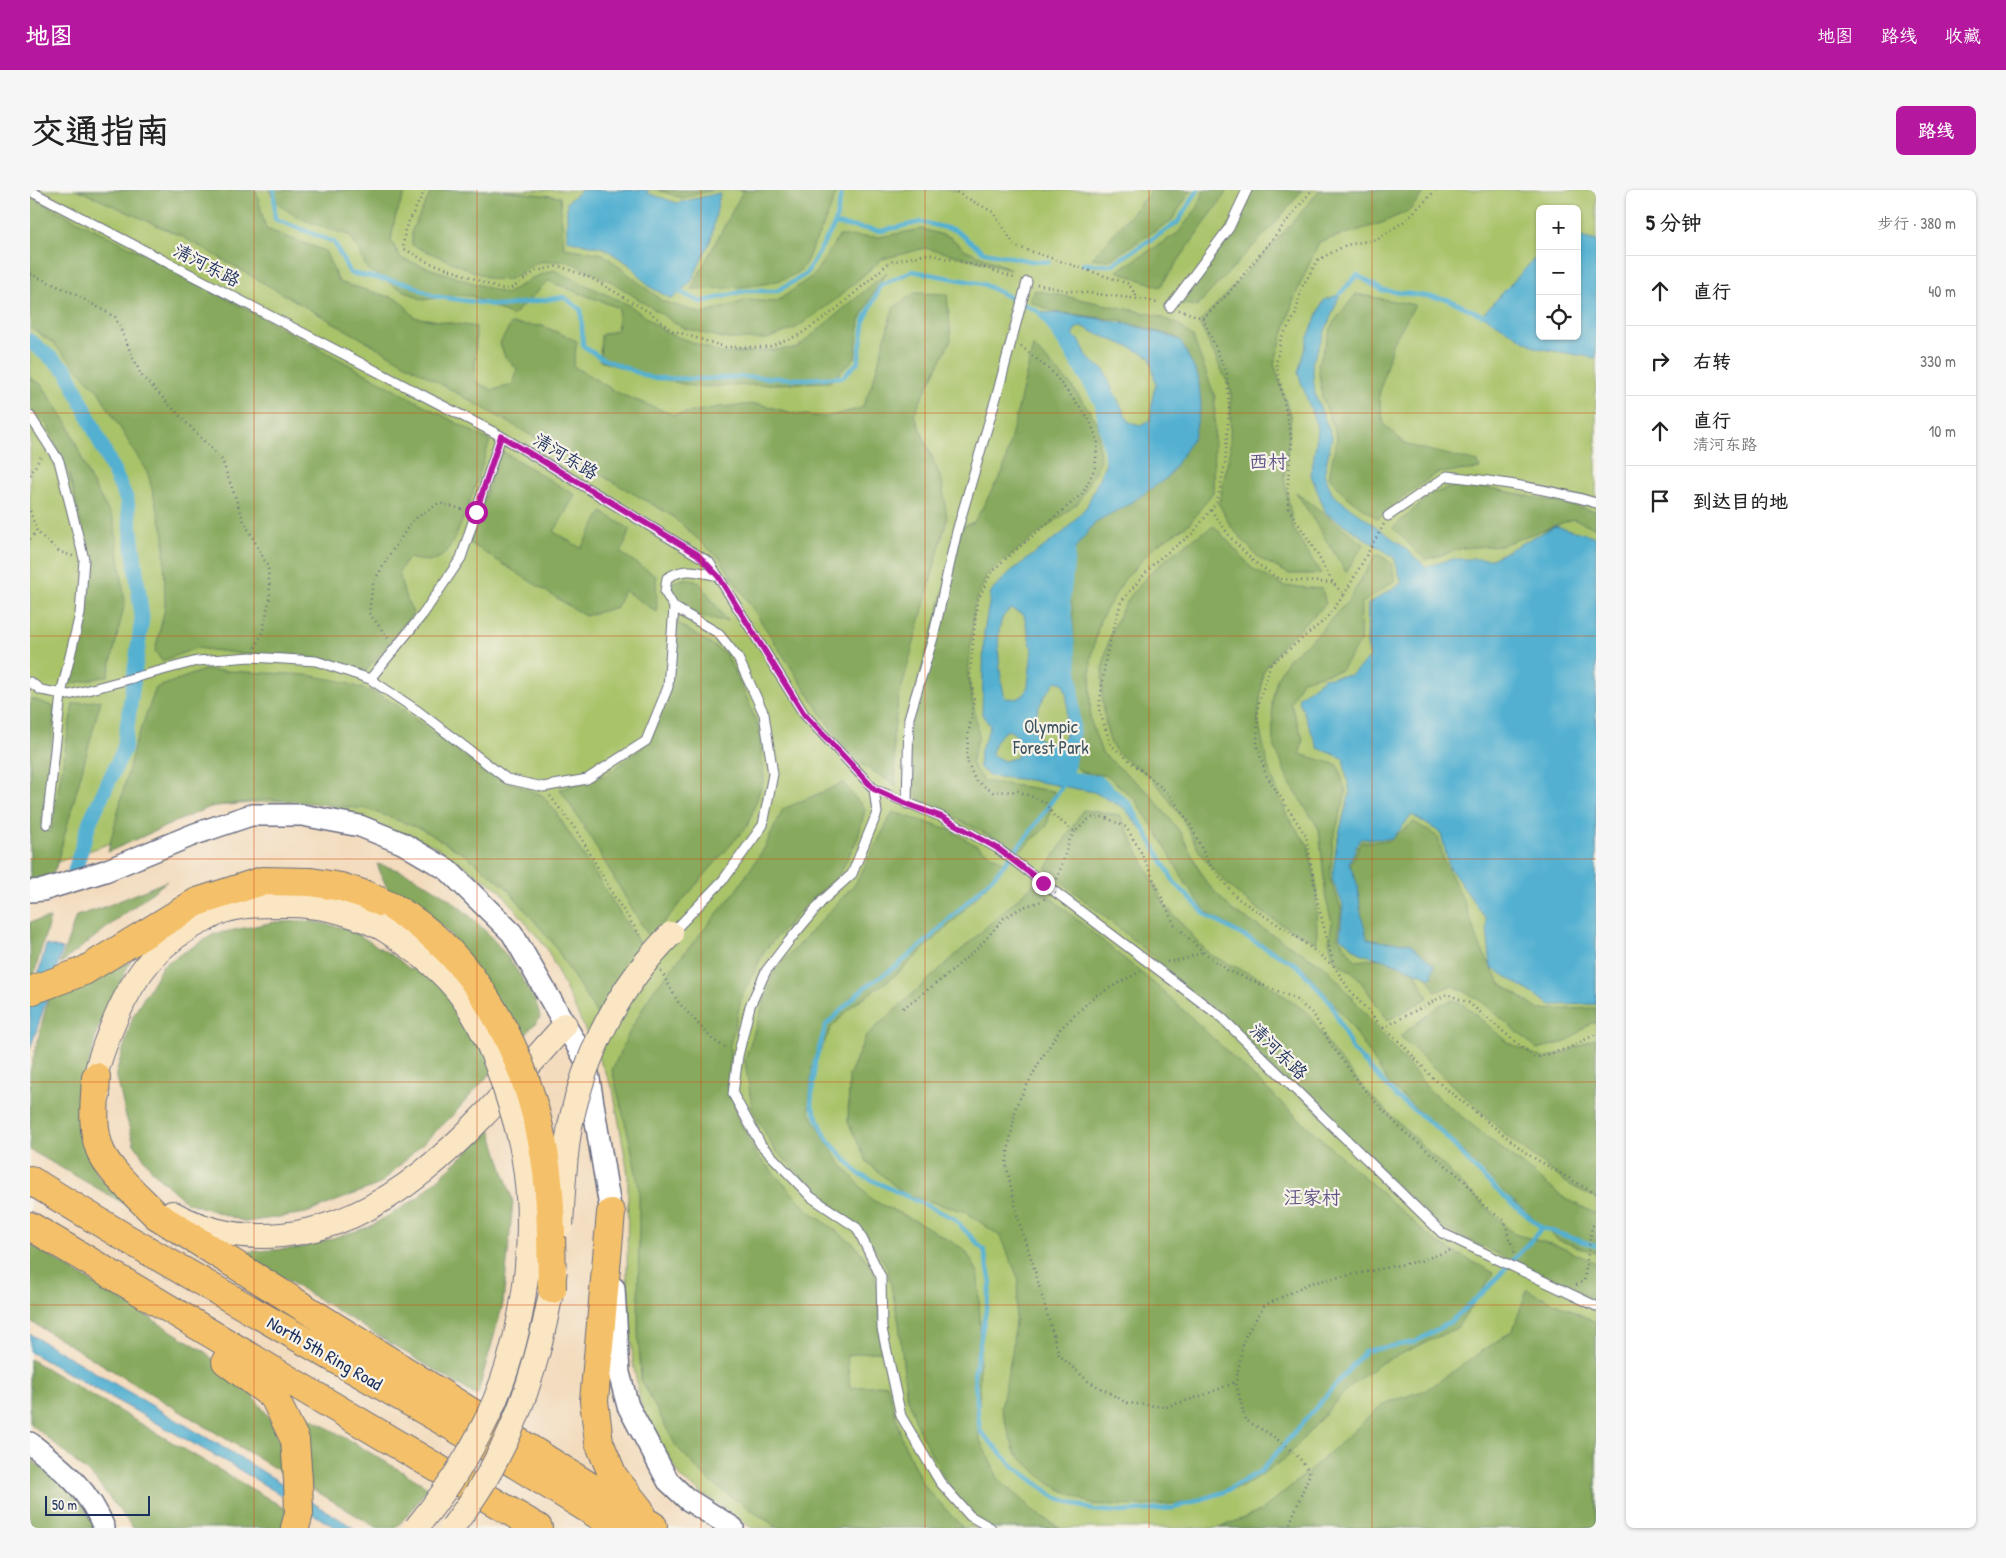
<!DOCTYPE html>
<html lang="zh">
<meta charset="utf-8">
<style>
:root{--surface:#fff;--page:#f6f6f6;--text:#222;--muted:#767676;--line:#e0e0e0;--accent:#b5179e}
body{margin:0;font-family:"Patrick Hand","LXGW WenKai TC",sans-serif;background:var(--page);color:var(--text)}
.controls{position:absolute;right:15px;top:15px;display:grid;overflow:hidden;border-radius:8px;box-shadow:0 1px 4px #0004}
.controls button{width:45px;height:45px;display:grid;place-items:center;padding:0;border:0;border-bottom:1px solid var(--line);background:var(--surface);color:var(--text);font:25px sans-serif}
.scale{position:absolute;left:15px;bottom:12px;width:105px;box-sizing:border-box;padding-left:5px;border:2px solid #1b2f5e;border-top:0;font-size:14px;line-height:18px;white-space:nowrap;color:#1b2f5e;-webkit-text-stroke:4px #f7f3e8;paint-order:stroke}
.stop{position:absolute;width:15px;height:15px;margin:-11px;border:4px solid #b5179e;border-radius:50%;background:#fff}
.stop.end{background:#b5179e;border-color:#fff;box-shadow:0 1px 5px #0008}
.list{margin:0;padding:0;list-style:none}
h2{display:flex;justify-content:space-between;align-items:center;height:65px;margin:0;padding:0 20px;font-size:21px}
h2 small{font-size:16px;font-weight:400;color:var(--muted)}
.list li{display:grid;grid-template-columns:32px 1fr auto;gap:15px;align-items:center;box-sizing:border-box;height:70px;padding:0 20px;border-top:1px solid var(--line)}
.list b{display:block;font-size:19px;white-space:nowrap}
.list p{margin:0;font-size:16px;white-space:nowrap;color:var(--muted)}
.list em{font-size:16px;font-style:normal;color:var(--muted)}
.icon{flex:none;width:28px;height:28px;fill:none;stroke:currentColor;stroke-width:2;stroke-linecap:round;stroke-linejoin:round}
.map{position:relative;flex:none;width:1566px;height:1338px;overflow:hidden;border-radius:8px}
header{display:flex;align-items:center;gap:30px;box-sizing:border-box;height:70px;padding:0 25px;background:var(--accent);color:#fff}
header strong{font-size:24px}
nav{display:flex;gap:28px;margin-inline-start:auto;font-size:18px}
.intro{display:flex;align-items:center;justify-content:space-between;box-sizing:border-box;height:120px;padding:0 30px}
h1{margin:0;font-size:35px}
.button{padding:12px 22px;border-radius:8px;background:var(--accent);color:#fff;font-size:18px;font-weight:700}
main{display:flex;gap:30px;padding:0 30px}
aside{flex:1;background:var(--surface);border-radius:8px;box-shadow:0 1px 4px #0004}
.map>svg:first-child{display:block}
.green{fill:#a9c369;stroke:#627964;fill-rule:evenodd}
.forest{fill:#86a95d;stroke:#506c5e}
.water{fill:#53b0d1;stroke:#377098;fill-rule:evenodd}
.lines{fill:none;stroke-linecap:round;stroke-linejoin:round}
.stream{stroke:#53b0d1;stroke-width:4.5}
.canal{stroke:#53b0d1;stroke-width:15}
.service-casing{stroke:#676b7f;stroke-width:11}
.tertiary-casing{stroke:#676b7f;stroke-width:24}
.secondary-casing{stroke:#676b7f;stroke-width:26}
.motorway-casing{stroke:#676b7f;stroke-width:30}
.path{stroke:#676b7f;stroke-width:2.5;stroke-dasharray:1 4;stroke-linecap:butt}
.service{stroke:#fff;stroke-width:9}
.tertiary{stroke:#fff;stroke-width:21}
.secondary{stroke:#fbe6c3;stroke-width:24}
.motorway{stroke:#f4c16a;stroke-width:28}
.secondary-bridge-casing{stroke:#676b7f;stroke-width:26;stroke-linecap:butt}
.motorway-bridge-casing{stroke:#676b7f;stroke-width:30;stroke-linecap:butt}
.path-bridge{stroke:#676b7f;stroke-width:2.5;stroke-dasharray:1 4;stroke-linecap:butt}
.secondary-bridge{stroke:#fbe6c3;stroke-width:24}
.motorway-bridge{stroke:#f4c16a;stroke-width:28}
.route{stroke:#b5179e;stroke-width:6}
.grid{fill:none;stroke:#d45514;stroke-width:1;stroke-opacity:0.55}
.labels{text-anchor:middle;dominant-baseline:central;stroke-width:4.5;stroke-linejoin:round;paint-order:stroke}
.street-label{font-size:18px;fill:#1b2f5e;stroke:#f7f3e8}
.park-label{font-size:18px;fill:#3e5461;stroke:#f7f3e8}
.neighbourhood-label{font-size:19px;fill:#605587;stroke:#f7f3e8}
</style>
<header>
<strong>地图</strong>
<nav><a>地图</a><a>路线</a><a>收藏</a></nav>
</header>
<div class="intro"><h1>交通指南</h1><a class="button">路线</a></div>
<main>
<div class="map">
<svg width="1566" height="1338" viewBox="0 0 1566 1338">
<rect width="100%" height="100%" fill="#f7f3e8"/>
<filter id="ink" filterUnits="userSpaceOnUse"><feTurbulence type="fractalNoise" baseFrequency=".02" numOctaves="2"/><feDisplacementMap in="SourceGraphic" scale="10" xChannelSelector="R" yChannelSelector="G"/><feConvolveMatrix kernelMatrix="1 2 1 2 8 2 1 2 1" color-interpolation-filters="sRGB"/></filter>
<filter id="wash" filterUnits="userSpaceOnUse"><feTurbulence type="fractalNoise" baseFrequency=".0096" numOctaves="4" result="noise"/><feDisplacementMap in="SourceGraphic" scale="20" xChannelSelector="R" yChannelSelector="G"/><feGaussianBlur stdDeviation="1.12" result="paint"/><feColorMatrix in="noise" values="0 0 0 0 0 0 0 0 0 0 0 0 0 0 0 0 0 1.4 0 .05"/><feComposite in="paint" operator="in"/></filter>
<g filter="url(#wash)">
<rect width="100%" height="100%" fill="#f3dbbd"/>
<path class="green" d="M0 0H1566V1338H722L653 1290 613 1225 603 1173 597 1089 598 984 583 899 517 759 470 700 403 655 280 609 184 616 0 682ZM1510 19H1547V146H1510Z"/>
<path class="forest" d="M48 0H226L236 39 295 61 309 92 370 110 384 127 446 137 445 191 462 200 483 195 487 179 475 167 470 153 481 134 513 136 547 151 543 176 590 204 644 225 689 217 729 214 766 224 796 227 832 218 843 192 863 118 885 103 917 104 921 150 884 224 912 291 917 329 868 512 863 547 866 595 831 574 806 546 690 369 641 325 153 47Z
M239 0H376L365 28 361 51 372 69 476 104 502 88 524 80 599 115 637 143 694 164 767 158 857 82 842 106 830 130 825 168 800 192 666 197 614 185 570 171 571 145 587 140 589 118 518 91 482 126 442 106 428 105 393 110 363 95 338 80 321 46C295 37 251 28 239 0Z
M402 0H470L530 7 534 58 573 64 632 111 673 124 718 110 746 112 784 85 809 46 850 47 892 39 920 47 936 60 981 79 895 58 852 69 805 110 766 138 737 149H697L653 138 582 92 537 71 508 72 479 90 461 89 382 55V40Z
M628 0H683L652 8Z
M709 0H807C800 21 792 40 781 60 779 66 776 73 772 78 756 98 686 99 661 99L713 1Z
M1122 0H1161L1142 30 1079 70 1062 68Z
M1174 0H1198L1130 97 1087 81 1148 43 1168 17Z
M1220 0H1272L1248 30 1167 116 1152 114Z
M1290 0H1396L1380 20 1352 33 1289 52 1265 106 1244 174 1261 228 1254 288 1264 340 1291 384H1259L1229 368 1201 337 1189 314 1200 260 1201 200 1169 133 1255 41Z
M0 7 120 67 460 251C452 273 428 360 409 368 398 373 389 370 378 368L369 382 374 403 383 423 336 481 273 466 213 464 166 458 132 471 125 461 135 418 134 345 118 284 68 201 23 153 0 137Z
M1005 100 1126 125 1149 135 1163 147 1185 207 1183 302 1159 334 1125 356 1094 390 1070 430 1061 469 1060 529 1072 563 1120 604 1150 642 1175 691 1203 721 1297 778 1402 903 1531 1006 1566 1024V1063L1528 1050 1481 1009 1427 956 1359 894 1318 831 1277 782 1176 722 1156 694 1131 649 1105 610 1078 586 1051 582 1038 568 1044 453 1042 415 1031 389 1046 345 1162 177 1146 147 1089 130 1024 122 999 111Z
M1326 104 1385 115 1362 154 1349 206 1354 235 1377 255 1448 272 1450 279 1407 283 1373 307 1348 329 1315 305 1299 287 1307 247 1292 207 1288 175 1303 133Z
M1003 156 1041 195 1068 233 1070 272 1048 313 957 384 944 417 938 486 949 546 941 573 953 591 1024 601 1017 636 991 660 976 654 888 609 880 581 878 527 932 337 944 332 973 281Z
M0 188 12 195 38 234 60 289 84 331 95 412 78 486 41 494 56 426 58 362 39 285 18 236 0 218Z
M470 260 545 305 524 342 551 358 572 322 600 339 591 363 626 386 627 422 594 400 587 417 555 426 440 353Z
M1431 294 1465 299 1566 321V338L1543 329 1472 355 1433 358 1395 370 1363 338 1401 304Z
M1266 302 1334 354 1316 382Z
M1184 336 1223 379 1254 396 1292 399 1296 414 1252 455 1233 482 1228 531 1238 576 1257 626 1278 655 1286 693 1287 753C1241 731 1201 705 1171 664 1162 650 1157 634 1147 621 1139 610 1131 598 1121 588 1112 579 1088 567 1083 557 1076 547 1073 515 1072 502 1071 421 1118 375 1184 336Z
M1347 363 1361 373 1365 390 1331 414 1330 452 1311 480 1272 490 1260 513 1273 548 1270 564 1308 575 1316 603 1303 650 1300 688 1311 718 1308 747 1326 771 1361 767 1380 771 1398 808 1358 830 1326 785 1304 770 1299 751 1302 733 1296 709 1289 639 1259 592 1243 552 1242 512 1247 488 1258 469 1286 446 1319 410Z
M656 388 669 392 697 431C669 427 658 427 640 404L641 393Z
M646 432 696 464 715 503 729 539 734 589 718 635 620 748C589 699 562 647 530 599L576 585 611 559 639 501Z
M174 480 278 485 310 491 348 504 365 514 455 582 512 605 525 621 611 756 567 824 522 752 476 697 437 666 391 639 337 619 240 609 179 617 78 662 104 557 126 498Z
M0 508 25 517 11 640 21 642 43 514 71 510 26 677 17 693 0 696Z
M813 593 835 619 828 648 808 687 781 709 735 760 712 806 700 855V895L708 928 725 963 778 1020 825 1055 842 1077 848 1098 853 1161 817 1165 820 1198 857 1194 872 1249 893 1295 933 1338H748L680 1292 646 1256 611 1190 608 1141 609 999 600 952 582 880 600 841 622 802 705 702 735 657 753 619Z
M1053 620 1090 625 1134 714 1179 764 1231 789 1279 824 1303 862 1341 906 1484 1044 1528 1056 1566 1073V1111L1414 1038 1213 853 1118 762 1016 679Z
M863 622 920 640 977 674 924 731 867 784 822 816 801 838 782 878 779 921 808 970 842 1010 892 1034 935 1060 948 1082 950 1133 949 1248 969 1290 1011 1327 1030 1338H956L921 1300 890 1243 876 1203 869 1133 857 1077 835 1044 784 999 744 959 722 919 715 870 744 781 826 693Z
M1384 632 1408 647 1414 671 1431 705 1451 758 1470 793 1509 820 1566 818V833H1561L1536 852 1507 859 1450 810 1422 795 1406 802 1382 758 1331 749 1319 677 1331 652 1358 651Z
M347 674C363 678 379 683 393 692 435 716 474 755 497 797 503 807 509 816 510 828L422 926 350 994 276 1023 216 1032 156 1012 124 983 104 954 95 923 86 883 103 826 133 775 184 744 245 732 282 731 319 739 368 769 381 780 422 746 398 724 358 701Z
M137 691 30 774 46 726 72 718Z
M1004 694 1133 801 1255 916 1407 1053 1464 1083 1427 1138 1351 1173 1318 1198 1256 1268 1212 1297 1153 1313 1112 1316 1061 1314 1020 1294 985 1263 971 1218 982 1163 989 1090 971 1047 936 1022 874 1004 837 972 818 932 819 886 836 846Z
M20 728 3 788 0 789V732Z
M100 772 67 841 54 894 58 957 67 984 100 1017 0 960V881L18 809Z
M1423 810 1434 815 1477 852 1515 869 1540 860 1566 848V1008L1538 994 1477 946 1370 846 1410 815Z
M461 940 483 1012 473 1114 447 1206 211 1062 270 1058 339 1037 386 1009Z
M0 1054 174 1161 219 1201 239 1227 254 1260 256 1285 0 1131Z
M1497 1100 1566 1132V1338H1189L1231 1321 1283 1278 1353 1214 1396 1200 1483 1140Z
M0 1169 258 1320 253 1338H103L64 1288 0 1233Z
M258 1214 398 1297 381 1321 366 1338H347L281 1298Z
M0 1268 50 1310 65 1338H0Z"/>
<path class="water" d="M552 0H618L617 3 647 13 690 3 681 49 661 92 642 109 620 97 600 75 574 58 537 50V12Z
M1547 46 1566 51V168L1507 158 1452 125 1510 63V146H1547Z
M1310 104 1282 173 1285 205 1302 247 1294 284 1303 305 1370 354 1396 377 1421 369H1462L1525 336 1563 346 1566 351V814L1521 815 1461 777 1456 729 1419 677 1411 643 1382 625 1362 649H1330L1319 673 1328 696 1330 719 1337 749 1355 752 1379 753 1404 775 1402 788 1359 771 1332 764 1310 747 1313 715 1302 689 1307 651 1320 603 1313 568 1288 558 1268 508 1294 488 1321 485 1340 468 1337 454 1338 414 1372 393 1364 367 1296 323 1281 285 1288 240 1268 183 1278 147 1294 110Z
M1009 122C1057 125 1104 133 1150 150L1168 186 1171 215 1164 246 1138 287 1099 314 1065 332 1042 363 1038 411 1047 499 1048 539 1041 583 1070 588 1100 614 1119 648 1094 618 1064 602 999 590 959 586 949 577 950 563 960 536 952 524 954 442 961 402 980 382 1034 342 1057 316 1077 270 1067 214 1042 172ZM1052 136C1074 149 1098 154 1120 167L1126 195 1123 205 1120 231 1110 235 1099 232 1080 195 1075 181 1058 168 1051 153 1043 145 1045 139ZM981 419 994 425 1002 460 998 496 994 505 987 509 975 508C970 491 964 443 973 427 974 424 979 421 981 419ZM1026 491 1033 493 1036 502 1038 516 1035 533 1036 545 1027 554 1015 553C1012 551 1008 548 1007 545 999 527 1015 504 1026 491ZM978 540C988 544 989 551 990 561L986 568 974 571 962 565C963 553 967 546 978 540Z
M16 755 33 759 0 860V814Z
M0 1144 201 1262 324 1338H306L198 1273 0 1162Z"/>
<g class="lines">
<path class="stream" d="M244 0 245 29 304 52 320 83 380 94 403 106 472 116 534 107 551 120 553 156 571 168 621 188 672 189 716 187 775 189 813 187 828 172 835 129 851 95 882 81 953 94 1009 122 1042 172 1067 214 1077 270
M805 34 812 0
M1053 74 1081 75 1147 33 1168 0
M650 102 671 112 715 101H747L776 84 805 34 851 41 891 32 925 40 954 62 1001 71 1019 72
M1310 104 1327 85 1352 100 1417 109 1452 125
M1043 361 1038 411 1047 499 1048 539 1041 584 1070 588 1100 614 1144 692 1177 726 1267 775 1300 812 1322 859 1367 907 1412 942 1445 979 1473 1006 1512 1038
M1036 591 998 645 965 685 899 749 868 775 834 798 796 835 785 872 781 914 797 949 829 984 923 1028 954 1060 961 1093 944 1185 950 1241 981 1274 1025 1307 1063 1320 1092 1322 1144 1318 1194 1302 1231 1281 1335 1161 1385 1152 1420 1132 1456 1100 1512 1038 1566 1056"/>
<path class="canal" d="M0 151 37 181 97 310 112 428 94 559 60 631 45 680"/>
</g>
</g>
<g filter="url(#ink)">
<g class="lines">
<defs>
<path id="service" d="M0 1 471 246 679 372 774 524 844 599 912 627 967 658 1191 827 1412 1043 1566 1116
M1140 117 1199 38 1217 0
M0 226 29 271 54 369 50 424 31 504 17 634
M1358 326 1417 286C1464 291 1521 299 1566 313
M340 489 393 424 431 368 471 246
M0 492 11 500 39 505 167 471 221 467 286 471 340 489 388 521 477 589 513 597 557 589 616 551 638 497 644 417 635 402 637 388C656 376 668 382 688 386
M844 599 847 623 822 684 793 710 759 751 736 781 720 816 708 866 703 904 731 955 781 1007 827 1038 851 1087 852 1139 871 1226 910 1292 940 1326 961 1338
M877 614 879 528 903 448 927 341 968 201 997 92
M641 744 694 689 733 635 743 584 734 524 708 468 688 443 644 417"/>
<path id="tertiary" d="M0 701 13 700 75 681 165 644 221 625H272L330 636 372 653 418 680 482 743 556 871 581 1023V1038
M584 1098 589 1183 598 1216 638 1291 657 1309 703 1338
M0 1253C30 1277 60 1300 74 1338"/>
<path id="secondary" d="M68 906C67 900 65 893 66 887 67 872 79 844 85 830 105 783 130 750 177 729 183 726 190 721 197 720 214 715 233 715 250 715 288 714 318 721 352 738
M142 1023C177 1042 212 1049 252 1045 374 1033 458 920 535 835"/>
<path id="motorway" d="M0 801 54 781 167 712 232 691 281 692 311 697 336 705 364 718
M66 887C65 911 61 937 70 960 78 981 111 1009 126 1025L623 1336
M0 990 96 1048 446 1250 589 1338
M581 1023 564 1211 569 1252 583 1286 610 1320
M0 1036 508 1338
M196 1171 244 1207 265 1250 268 1290 269 1323 265 1338"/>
</defs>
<use href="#service" class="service-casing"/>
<use href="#tertiary" class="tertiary-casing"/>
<use href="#secondary" class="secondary-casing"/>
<use href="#motorway" class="motorway-casing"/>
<path class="path" d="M395 0 375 39 373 58 395 71 438 86 466 98 480 99 506 81 529 76 561 88 621 123 641 140 695 157H738L769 145 804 121 860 72 898 64 956 78 987 89
M922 0 963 22 985 56 1099 94 1108 109
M1406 0 1376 30 1348 49 1316 55 1288 70 1272 97 1265 126 1251 148 1246 173 1262 252 1258 289V318L1282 355 1303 393 1314 405 1296 429 1241 474 1228 514 1227 555 1236 585 1276 646 1288 714 1304 776 1318 798 1353 838 1417 804 1439 813 1505 868 1539 858 1566 844
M0 84 41 102 85 127 111 185 192 270 213 329 238 377 240 406 233 441 225 458
M1007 94 1033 100 1117 110 1130 114
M1149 120 1173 128 1197 105 1282 0
M1173 128 1197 184 1199 220 1195 274 1187 312 1163 343 1125 372 1091 412 1076 466 1069 519 1081 555 1138 603 1159 632 1179 674 1207 708 1270 749 1302 775
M991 156 1022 182 1059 229 1068 251 1065 278 1053 303 972 372 960 385 947 412 940 484 944 511 938 546 937 571 945 590 963 602 988 601 1015 612 1024 626 1045 642 1060 628 1074 627 1096 637 1110 660 1144 734 1173 762 1197 780 1264 808 1283 824 1302 856 1336 902 1373 941 1434 990 1453 1015 1475 1031 1479 1048 1485 1061 1482 1064
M0 285 12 265
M1181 320 1201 348 1223 371 1249 389 1303 393
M0 321 7 342 30 362 43 366
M0 349 7 342
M1314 405 1354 334
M358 448 339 423 343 393 362 361 383 330 409 313 435 320
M520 606 547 641 587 711 612 748
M1027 689 1040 649 1045 642
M1137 772 1155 769 1173 762
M631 781 648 812 683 850 698 859
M1111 781 1065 806 1031 838 1011 869 986 916 976 974 989 1033 1002 1071 1029 1165 1058 1191 1097 1213 1136 1217 1174 1205 1206 1192
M873 818 916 786 949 757 974 728 993 717 1012 711 1016 708
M1353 838 1368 850 1404 889 1499 965 1566 1004
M1546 1095 1554 1091 1562 1036 1566 1034
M1258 1338 1280 1283C1265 1258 1241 1244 1215 1230L1206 1192 1214 1148 1234 1116 1280 1093 1390 1071 1421 1060"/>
<use href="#service" class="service"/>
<use href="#tertiary" class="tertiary"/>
<use href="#secondary" class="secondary"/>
<use href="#motorway" class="motorway"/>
<defs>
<path id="secondary-bridge" d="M352 738C379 755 404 773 425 798 448 826 464 864 475 899 482 920 489 942 493 964 506 1038 497 1122 472 1192 453 1246 422 1294 386 1338
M531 1035C533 1002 534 969 540 936 555 864 589 796 641 744
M422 1338C438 1316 454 1294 466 1270 498 1211 514 1146 525 1080"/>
<path id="motorway-bridge" d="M364 718C446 765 494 861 512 951 522 999 521 1050 522 1099"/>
</defs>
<use href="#secondary-bridge" class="secondary-bridge-casing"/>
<use href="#motorway-bridge" class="motorway-bridge-casing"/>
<path class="path-bridge" d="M1017 696 1029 705"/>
<use href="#secondary-bridge" class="secondary-bridge"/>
<use href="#motorway-bridge" class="motorway-bridge"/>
</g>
</g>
<g class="lines" filter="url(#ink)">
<path class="route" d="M446 322 471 246 667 364 688 386 774 524 844 599 877 614 912 627 967 658 1013 693"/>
</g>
<path class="grid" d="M224 0V1338M447 0V1338M671 0V1338M895 0V1338M1119 0V1338M1342 0V1338M0 223H1566M0 446H1566M0 669H1566M0 892H1566M0 1115H1566"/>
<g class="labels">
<g class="street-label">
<text transform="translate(177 75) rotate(27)">清河东路</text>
<text transform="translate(536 266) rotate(31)">清河东路</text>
<text transform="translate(1249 861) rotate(44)">清河东路</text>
<text transform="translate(295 1163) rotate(30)">North 5th Ring Road</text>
</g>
<g class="park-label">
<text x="1021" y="536">Olympic<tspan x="1021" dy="21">Forest Park</tspan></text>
</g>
<g class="neighbourhood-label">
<text x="1238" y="271">西村</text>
<text x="1282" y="1007">汪家村</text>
</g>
</g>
</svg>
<div class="controls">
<button>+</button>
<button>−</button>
<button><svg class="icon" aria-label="locate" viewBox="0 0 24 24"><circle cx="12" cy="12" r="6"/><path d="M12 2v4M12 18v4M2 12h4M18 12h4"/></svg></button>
</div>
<div class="scale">50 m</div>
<div class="stop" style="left:446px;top:322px"></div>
<div class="stop end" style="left:1013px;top:693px"></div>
</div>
<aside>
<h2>5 分钟<small>步行 · 380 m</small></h2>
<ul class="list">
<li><svg class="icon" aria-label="ahead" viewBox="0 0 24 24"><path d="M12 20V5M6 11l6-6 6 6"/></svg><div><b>直行</b></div><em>40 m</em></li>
<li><svg class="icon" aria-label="right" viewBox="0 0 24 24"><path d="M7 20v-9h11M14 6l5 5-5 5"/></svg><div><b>右转</b></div><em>330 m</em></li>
<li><svg class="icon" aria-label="ahead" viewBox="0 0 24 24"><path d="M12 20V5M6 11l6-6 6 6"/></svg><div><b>直行</b><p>清河东路</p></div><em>10 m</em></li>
<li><svg class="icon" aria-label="arrive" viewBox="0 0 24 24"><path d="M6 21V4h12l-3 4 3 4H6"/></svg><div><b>到达目的地</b></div></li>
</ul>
</aside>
</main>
